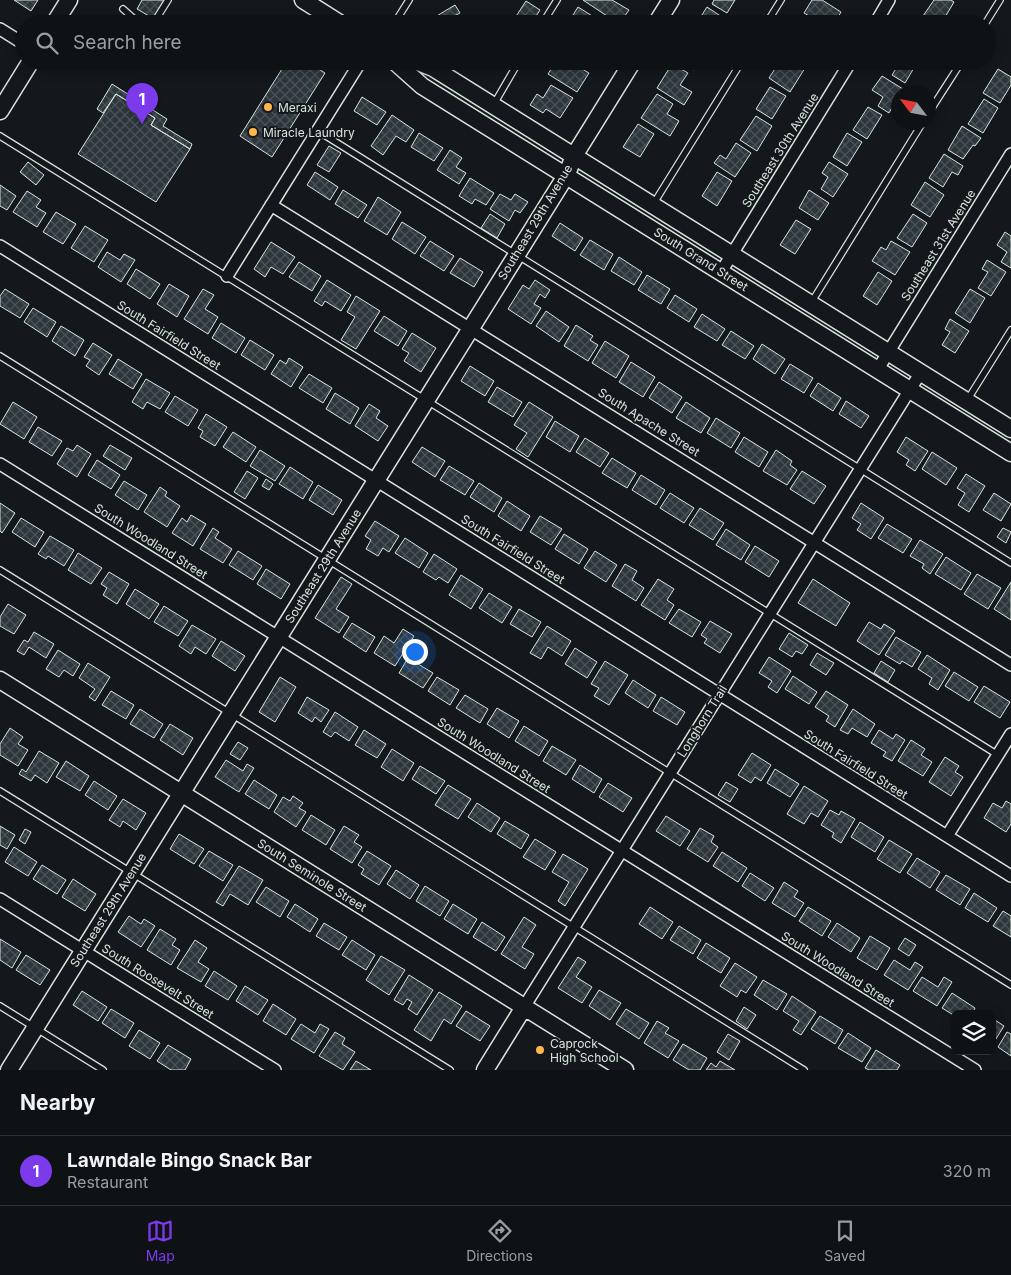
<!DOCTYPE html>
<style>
:root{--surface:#0f1215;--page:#1d2022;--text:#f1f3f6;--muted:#9b9ea0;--line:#2f3234;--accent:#7c3aed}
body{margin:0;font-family:Inter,sans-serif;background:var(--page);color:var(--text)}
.controls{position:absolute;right:15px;bottom:15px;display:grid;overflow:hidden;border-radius:8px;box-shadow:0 2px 12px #0003}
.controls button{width:45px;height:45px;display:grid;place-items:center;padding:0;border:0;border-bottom:1px solid var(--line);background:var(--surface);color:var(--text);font:25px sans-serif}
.compass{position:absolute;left:891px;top:85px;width:45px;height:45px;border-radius:50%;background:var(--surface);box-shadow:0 2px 12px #0003;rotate:302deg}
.you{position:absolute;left:414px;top:651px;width:18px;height:18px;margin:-12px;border:4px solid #fff;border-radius:50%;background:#1a73e8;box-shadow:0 0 0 8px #1a73e833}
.badge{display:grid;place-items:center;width:32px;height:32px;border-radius:50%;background:var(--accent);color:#fff;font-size:16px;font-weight:700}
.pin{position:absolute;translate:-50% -41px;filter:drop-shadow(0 1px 2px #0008)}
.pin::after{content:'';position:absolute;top:26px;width:18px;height:15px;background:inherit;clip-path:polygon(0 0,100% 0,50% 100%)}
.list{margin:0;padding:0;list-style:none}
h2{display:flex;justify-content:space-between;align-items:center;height:65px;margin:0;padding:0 20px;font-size:21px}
h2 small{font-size:16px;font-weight:400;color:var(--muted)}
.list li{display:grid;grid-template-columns:32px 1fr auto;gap:15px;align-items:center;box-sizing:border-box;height:70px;padding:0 20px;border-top:1px solid var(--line)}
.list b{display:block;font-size:19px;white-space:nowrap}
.list p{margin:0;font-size:16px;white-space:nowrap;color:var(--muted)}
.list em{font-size:16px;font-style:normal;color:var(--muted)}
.icon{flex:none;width:28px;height:28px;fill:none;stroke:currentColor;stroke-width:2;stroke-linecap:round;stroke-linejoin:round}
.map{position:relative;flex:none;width:1011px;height:1070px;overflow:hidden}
.search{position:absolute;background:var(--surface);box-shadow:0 2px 12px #0003;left:15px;right:15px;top:15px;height:55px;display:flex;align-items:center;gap:12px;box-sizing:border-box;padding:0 18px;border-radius:28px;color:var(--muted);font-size:19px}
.sheet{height:135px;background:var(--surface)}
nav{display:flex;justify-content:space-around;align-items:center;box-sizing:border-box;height:70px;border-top:1px solid var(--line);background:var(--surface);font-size:14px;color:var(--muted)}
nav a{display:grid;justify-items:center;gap:2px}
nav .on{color:var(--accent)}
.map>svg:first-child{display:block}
.building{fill:url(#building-cross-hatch);stroke:#d8e6dc}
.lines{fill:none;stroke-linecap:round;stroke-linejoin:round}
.lane-casing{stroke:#d8e6dc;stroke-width:8}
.street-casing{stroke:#d8e6dc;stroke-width:14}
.secondary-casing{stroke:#d8e6dc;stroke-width:19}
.lane{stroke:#14181c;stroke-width:5.5}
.street{stroke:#14181c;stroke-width:11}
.secondary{stroke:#14181c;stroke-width:16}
.poi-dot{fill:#ffb74d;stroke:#14181c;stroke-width:2}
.labels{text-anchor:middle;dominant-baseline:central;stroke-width:4;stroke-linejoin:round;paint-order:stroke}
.poi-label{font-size:12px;fill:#d8e6dc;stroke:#14181c;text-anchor:start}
.street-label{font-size:12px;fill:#d8e6dc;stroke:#14181c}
</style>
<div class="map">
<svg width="1011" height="1070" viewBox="0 0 1011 1070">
<defs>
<pattern id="building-cross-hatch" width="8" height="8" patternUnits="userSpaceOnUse" patternTransform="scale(1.25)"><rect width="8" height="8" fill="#2c363c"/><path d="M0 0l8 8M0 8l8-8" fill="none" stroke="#4a5358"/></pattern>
</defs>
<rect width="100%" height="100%" fill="#14181c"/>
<path class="building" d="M14 0H38L31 11Z
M142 0H166L154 19 137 9Z
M583 0H612L629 10 619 24Z
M714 0H735L727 13 712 4Z
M812 0H822L841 12 834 24H814L816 20 804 13Z
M934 0H951L954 2 941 24H935L923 16Z
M526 1 540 10 531 24H511Z
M455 5 460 13 452 17 456 24H432L430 20Z
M578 7 605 24 568 23Z
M707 7 725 19 722 24H705L706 22 700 18Z
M287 61H306L325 73 272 157 240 136Z
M568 61 589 73 577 92 548 74 555 63 564 68Z
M680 61H699L694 70Z
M780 61H794L805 68 790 92 769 78Z
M892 61H918L905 83 892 75 897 67 891 63Z
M672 64 688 73 680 85 692 92 684 105 657 88Z
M998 69 1011 77V85L1000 103 983 93Z
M882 76 903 89 898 92V97L889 113 878 106 883 97 872 90Z
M112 84 167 119 163 126 192 144 190 149 151 125 155 118 116 94 103 113 97 109Z
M551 85 573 98 560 118 546 109 543 113 530 105 537 94 543 98Z
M770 87 786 96 772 119 756 109Z
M116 94 155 118 151 125 190 149 156 202 78 154Z
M657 94 673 104 667 114 679 121 670 136 641 118Z
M362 97 386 112 377 125 354 111Z
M984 99 998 108 983 133 968 124Z
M868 107 882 115 867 139 853 130Z
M392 115 414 130 406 142 396 136 383 155 371 146Z
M756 116 772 126 757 151 740 140Z
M638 124 654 134 640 157 623 147Z
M962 126 981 138 975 146 973 145 963 159 948 150Z
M419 133 443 148 434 161 411 147Z
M847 133 862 142 847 166 833 157Z
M736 143 751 153 735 177 714 163 720 155 726 159Z
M329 146 341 153 329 172 317 165Z
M450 150 462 158 456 167 466 173 459 184 437 170Z
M944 154 963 166 958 175 952 172 943 187 929 178Z
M28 162 44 175 36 185 20 172Z
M829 162 848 174 833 197 821 189 828 177 822 173Z
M315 172 338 187 330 200 307 185Z
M717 172 732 181 717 206 702 196Z
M470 178 494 193 486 205 475 199 472 204 459 196Z
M925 182 944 195 930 217 911 205Z
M0 185 16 196 7 210 0 206Z
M343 190 367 205 358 218 335 204Z
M809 190 829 203 818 220 799 208Z
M27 191 41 200 36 207 46 213 37 227 13 212Z
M500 194 511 200 515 194 528 202 520 213 515 210 509 221 490 209Z
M378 197 401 212 387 235 364 221Z
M56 212 76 224 63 244 43 232Z
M490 214 505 224 497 238 481 228Z
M913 214 927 223 912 247 897 238Z
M796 220 811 229 795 254 780 245Z
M402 222 426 237 415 254 392 239Z
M560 223 583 238 575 251 552 236Z
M85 226 108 240 94 262 71 248Z
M1005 232 1011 236V268L1001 262 1007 252 997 245Z
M590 240 613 254 604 270 580 255Z
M430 241 454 256 444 271 420 256Z
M891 241 910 252 895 275 872 261 881 247 886 250Z
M271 242 295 257 283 274 271 267 265 277 254 269Z
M107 252 120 260 124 254 135 260 121 282 98 267Z
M619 257 642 272 634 285 611 271Z
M460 258 483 272 474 287 450 273Z
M987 260 1006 272 991 296 978 288 988 272 982 269Z
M299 262 321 276 312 291 289 277Z
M136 269 160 284 150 299 127 284Z
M878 272 892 281 877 305 863 296Z
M647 275 670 289 661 304 638 290Z
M327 280 351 295 341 311 325 301 322 306 314 301Z
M535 280 550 290 545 298 540 294 534 304 541 308 531 324 508 309 523 285 529 289Z
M169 284 189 296 177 317 157 304Z
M5 289 29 304 20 318 0 306V296Z
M203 289 214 295 205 309 218 317 208 334 184 319Z
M970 289 985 298 970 323 955 313Z
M675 295 697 309 689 322 667 308Z
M356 296 380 311 356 349 341 340 355 317 347 312Z
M33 308 56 322 47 337 24 322Z
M546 311 569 327 559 342 536 326Z
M702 314 725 329 717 341 694 327Z
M384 316 407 331 398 346 374 331Z
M950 319 969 331 955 353 942 345 950 332 945 329Z
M221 323 245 338 236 353 212 338Z
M576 325 593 336 590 340 598 345 588 361 564 346Z
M61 326 84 340 75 356 52 341Z
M731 331 754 346 745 359 722 345Z
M412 333 436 348 421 372 404 361 409 353 402 349Z
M250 340 274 355 265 370 241 355Z
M605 341 629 356 616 378 592 363Z
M93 343 112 355 99 375 86 366 90 360 84 357Z
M762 344 785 359 775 374 753 359Z
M289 358 303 367 291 387 271 374 280 360 286 364Z
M118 359 142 374 133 389 109 374Z
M631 362 655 377 643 397 619 382Z
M790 364 813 378 804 393 781 379Z
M470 366 494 381 485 396 461 381Z
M309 374 332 388 323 403 299 388Z
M146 379 170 393 160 409 147 402 143 409 132 402Z
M659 382 682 397 672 413 649 398Z
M818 383 841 398 833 411 810 396Z
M497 387 522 402 513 417 488 402Z
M335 393 359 408 350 424 326 409Z
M175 396 198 410 188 426 165 412Z
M846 401 869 416 861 428 839 414Z
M13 402 37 417 24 439 0 424Z
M529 402 553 417 528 457 516 449 527 433 514 425Z
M686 402 710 418 701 433 676 418Z
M369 404 380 411 376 418 388 426 378 441 355 426Z
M206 414 227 427 215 446 200 437 203 431 198 428Z
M716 418 740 433 731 448 707 433Z
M555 421 579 436 570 452 546 437Z
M38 427 62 441 52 456 29 442Z
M233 432 256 447 246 462 223 447Z
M744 437 768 452 759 467 735 452Z
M906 437 928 451 915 471 906 465 909 460 897 452Z
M585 438 609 453 600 467 576 452Z
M77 445 91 454 77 477 57 464 67 448 73 451Z
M110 445 132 458 125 470 103 456Z
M422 447 445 461 435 477 412 462Z
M260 450 285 466 275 481 250 466Z
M776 450 792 461 790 465 797 470 787 485 763 471Z
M932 452 957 468 946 485 922 469Z
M612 458 636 473 627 488 602 473Z
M97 460 120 475 111 489 88 475Z
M449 466 474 481 465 495 440 480Z
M290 467 313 482 303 499 279 484Z
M247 471 258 478 245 499 234 492Z
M802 471 826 486 814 504 790 489Z
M966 474 985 486 969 512 958 505 965 493 957 488Z
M641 475 665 490 656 505 632 490Z
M266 479 273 484 269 490 262 486Z
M124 481 147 495 138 510 115 495Z
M479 483 502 498 494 512 470 497Z
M318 485 342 500 333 515 309 500Z
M160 487 167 492 165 496 180 506 167 527 144 512Z
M670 493 694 508 684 523 660 508Z
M994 493 1011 504 1001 521 983 510Z
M507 501 530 516 521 531 498 516Z
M0 503 15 513 2 533 0 531Z
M861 503 884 518 871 539 857 530 861 524 852 518Z
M700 508 724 523 713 540 689 525Z
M191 515 206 524 193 546 172 533 182 518 187 522Z
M540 516 562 529 551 545 530 532Z
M21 518 44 532 35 547 12 532Z
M375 521 399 536 389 552 383 548 378 556 366 549 371 540 365 536Z
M887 524 912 539 903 553 878 538Z
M213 528 219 532 215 538 232 549 223 563 200 549Z
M1003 528 1011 532 1006 543 997 537Z
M726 529 750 545 741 560 716 545Z
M564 534 588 549 579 564 555 549Z
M50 536 74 550 64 566 48 556 46 559 38 554Z
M405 538 428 553 419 568 395 553Z
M920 540 943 554 930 574 922 568 924 564 910 556Z
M755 546 779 561 769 577 745 562Z
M238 551 262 566 253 580 229 565Z
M595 551 617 565 606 582 584 568Z
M78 553 102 568 91 584 68 570Z
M434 554 457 569 448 583 439 577 436 580 423 572Z
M946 557 971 573 961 590 935 574Z
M625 564 637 571 632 580 644 588 636 601 612 586Z
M266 569 290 584 281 599 257 584Z
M109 572 129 584 117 604 103 595 107 588 101 584Z
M977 574 1001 588 988 609 964 594Z
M461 575 483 589 471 609 449 595Z
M341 577 352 584 336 609 349 617 339 633 315 618Z
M658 579 674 589 667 600 674 605 665 620 641 605Z
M813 579 850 603 836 626 798 603Z
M1011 582V620L994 609Z
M135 589 159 604 149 619 126 604Z
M489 593 512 607 502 623 479 608Z
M8 604 26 615 14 634 0 626V617Z
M164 606 188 621 178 636 154 622Z
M519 609 541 622 532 637 510 624Z
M679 609 701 622 692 637 669 623Z
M710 621 732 634 720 653 704 643 707 639 701 635Z
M869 622 881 629 884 624 895 631 879 655 857 641Z
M352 623 375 637 366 652 343 637Z
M192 625 216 639 206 654 195 647 191 654 179 646Z
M547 626 571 641 562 656 548 647 541 659 530 653Z
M403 629 414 636 395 666 374 653 384 636 394 643Z
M34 632 54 644 46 658 29 647 24 655 17 651 24 640 28 642Z
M789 633 808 645 802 654 796 651 792 657 779 649Z
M896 637 921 652 912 667 902 661 900 664 885 655Z
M221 641 245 656 235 671 212 656Z
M575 648 597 662 587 678 565 664Z
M58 650 80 664 73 676 64 670 59 677 46 669Z
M817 653 834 663 826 675 810 665Z
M927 655 950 670 938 690 929 684 932 678 918 669Z
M769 657 791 671 777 693 768 687 772 681 759 673Z
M408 658 433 673 423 688 399 673Z
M605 661 628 675 609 705 594 696 599 688 591 684Z
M881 661 895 670 888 682 874 673Z
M88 663 110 677 95 701 89 697 95 689 79 678Z
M954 672 978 687 969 701 945 686Z
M793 676 817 692 809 704 785 689Z
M280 677 296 687 275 722 259 712Z
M437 677 459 690 450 705 428 691Z
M633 680 656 695 648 708 625 693Z
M984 686 1010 702 1000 718 974 702Z
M111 691 134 705 126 719 102 705Z
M826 691 848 705 835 727 826 721 829 716 815 707Z
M465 695 488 709 480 723 456 708Z
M307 697 329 710 321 722 315 717 312 722 298 713Z
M661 697 685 712 677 725 653 711Z
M497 708 519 721 509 738 487 724Z
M140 709 163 724 154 738 130 724Z
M853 709 875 724 867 737 852 728 848 734 840 730Z
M335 712 358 727 349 741 335 732 331 737 323 732Z
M170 724 193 738 183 755 160 740Z
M524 726 548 741 539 756 515 741Z
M10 728 23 737 18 744 28 750 18 766 0 755V744Z
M364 730 386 744 377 758 355 745Z
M879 730 893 739 896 734 905 740 892 761 883 756 886 752 871 743Z
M911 740 925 749 921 755 932 762 923 776 898 761Z
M238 742 248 748 240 760 230 754Z
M552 746 576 760 566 775 543 761Z
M392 749 414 763 403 781 381 767Z
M39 751 59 763 47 783 35 775 31 781 19 774 22 769 26 772Z
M752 753 771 765 761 781 755 777 751 783 738 775Z
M945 757 959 766 955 772 963 777 951 796 929 782Z
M226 760 243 771 247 764 254 768 239 792 215 777Z
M66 761 89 776 80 791 56 777Z
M580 765 602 779 594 793 572 779Z
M420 766 445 781 436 794 412 779Z
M775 769 799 784 790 797 767 783Z
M254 780 277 795 269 809 245 794Z
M94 781 117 796 108 810 85 795Z
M726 782 738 789 730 802 718 795Z
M608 783 632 798 623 812 599 797Z
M448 785 471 799 458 819 435 805Z
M804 786 828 801 818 817 811 813 804 824 787 814Z
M293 796 303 803 299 808 306 812 296 827 274 812 283 797 290 801Z
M123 799 146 813 136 830 123 821 120 827 109 820Z
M1006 801 1011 804V824L1006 832 984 818 993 803 1002 808Z
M477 803 500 818 491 832 468 817Z
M830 810 839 815 841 811 855 819 841 843 832 837 834 833 821 825Z
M311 815 335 830 326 845 302 830Z
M666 816 690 831 680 846 656 831Z
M505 821 529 835 521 849 497 834Z
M860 822 884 837 875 852 851 837Z
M0 826 15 835 7 849 0 845Z
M344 826 359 835 354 842 362 847 352 863 330 849Z
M700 828 714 836 711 842 718 847 708 862 687 849Z
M25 829 31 832 25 844 19 840Z
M179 834 204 849 194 864 170 849Z
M535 839 556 852 545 870 523 857Z
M889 840 912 854 900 873 877 859Z
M14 847 37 862 28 876 5 862Z
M209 851 233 865 223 881 199 866Z
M367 851 391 866 379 885 361 874 364 869 358 865Z
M722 852 747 868 738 882 713 866Z
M563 854 588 869 565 906 558 901 569 882 552 872Z
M917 858 940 872 930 888 907 873Z
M42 865 66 880 57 894 33 879Z
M239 866 263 880 248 905 230 894 223 906 216 902Z
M396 870 419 885 410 899 387 884Z
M750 873 774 888 765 901 742 886Z
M946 875 970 889 960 905 936 890Z
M73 879 96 894 85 911 62 897Z
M784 882 798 891 794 897 804 903 795 917 772 903Z
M425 886 449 901 440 916 416 901Z
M266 887 289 901 280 917 256 902Z
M974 893 997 908 988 922 965 908Z
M295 904 318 919 310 932 287 917Z
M453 904 477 919 468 934 444 919Z
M650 907 673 922 662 939 639 924Z
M808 907 831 921 822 936 799 921Z
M1003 911 1011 916V937L993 926Z
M129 916 141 924 144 919 155 926 141 947 118 932Z
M524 917 536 925 522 947 534 954 525 969 501 954Z
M482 922 505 937 496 951 473 937Z
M324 923 347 937 339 950 316 936Z
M837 923 860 938 851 952 828 937Z
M679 926 701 940 693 954 670 940Z
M160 929 176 939 172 945 180 950 171 965 147 950Z
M870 936 890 948 877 970 857 958Z
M905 938 916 945 909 956 898 949Z
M0 939 21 952 12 968 0 960Z
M195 940 207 948 198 962 209 969 201 982 177 968Z
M352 940 375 955 366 970 342 955Z
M706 943 730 958 721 973 697 958Z
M26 955 50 970 40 985 16 970Z
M381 956 405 970 389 995 366 980Z
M578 957 586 962 576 977 592 987 582 1003 558 988Z
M894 960 910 970 915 962 923 967 908 990 884 975Z
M735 963 757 977 746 993 741 990 737 997 720 986Z
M214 971 237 986 228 1000 205 986Z
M409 975 433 990 417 1015 408 1009 412 1002 407 999 403 1005 394 1000Z
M922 977 938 987 944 977 952 982 937 1006 913 991Z
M763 980 787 994 777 1010 754 995Z
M245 986 268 1000 258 1015 236 1001Z
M599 990 621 1003 610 1020 589 1006Z
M82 991 107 1007 98 1021 73 1005Z
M439 992 462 1006 451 1024 444 1019 431 1041 414 1030Z
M952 993 975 1008 972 1014H955V1016L942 1008Z
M792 996 816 1012 801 1035 793 1030 799 1021 783 1011Z
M273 1004 296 1019 286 1035 263 1021Z
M744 1007 756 1015 747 1029 736 1021Z
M111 1009 134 1023 125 1038 102 1023Z
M626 1009 649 1023 639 1039 616 1024Z
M466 1011 490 1026 480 1041 456 1026Z
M820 1016 843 1030 835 1044 811 1029Z
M992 1018 1004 1026 994 1042 992 1041Z
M657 1021 669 1028 665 1033 679 1041 668 1058 644 1043Z
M301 1024 315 1033 320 1024 329 1029 314 1053 291 1039Z
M139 1030 160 1043 150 1059 129 1046Z
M335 1032 345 1038 342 1044 355 1052 343 1070 319 1056Z
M1007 1032 1011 1034V1056L998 1047Z
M848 1033 871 1048 862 1062 838 1048Z
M728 1034 740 1041 729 1060 717 1052Z
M683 1044 707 1058 700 1070H689L673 1060Z
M168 1045 191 1059 185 1070H171L157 1061Z
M876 1050 900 1065 897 1070H869L865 1068Z
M356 1061 371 1070H350Z
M720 1061 735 1070H706L711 1063 716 1067Z"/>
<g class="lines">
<defs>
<path id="lane" d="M123 9 140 24
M153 24 168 0
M394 24 409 0
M542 24 557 0
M766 24 781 0
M985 24 1000 0
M494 104 519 61
M928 114 962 61
M318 131 1011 563
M0 136 998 755
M654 203 742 61
M811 303 923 122
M0 356 1011 985
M968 399 1011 330
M0 570 804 1070
M0 791 450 1070
M0 1006 103 1070"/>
<path id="street" d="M875 24 889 0
M0 29 24 44
M271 205 1011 665
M0 246 1011 876
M721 272 851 61
M227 276 361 61
M878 369 1011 154
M0 464 975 1070
M947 836 1011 734
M0 899 275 1070
M524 1007 921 372"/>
<path id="secondary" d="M303 0 341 24
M54 24 69 0
M656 24 671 0
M394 61 422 86 1011 453
M416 61 433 68 1011 429
M0 111 31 61
M0 680 625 1070
M9 1070 567 174 574 156 633 61
M485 1070 524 1007"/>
</defs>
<use href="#lane" class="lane-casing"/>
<use href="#street" class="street-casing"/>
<use href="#secondary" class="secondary-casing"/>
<use href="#lane" class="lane"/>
<use href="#street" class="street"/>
<use href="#secondary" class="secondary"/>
</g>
<g class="poi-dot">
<circle cx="268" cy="107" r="5"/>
<circle cx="253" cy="132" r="5"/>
<circle cx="540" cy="1050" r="5"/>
</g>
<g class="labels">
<g class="poi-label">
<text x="278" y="107">Meraxi</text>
<text x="263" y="132">Miracle Laundry</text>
<text x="550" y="1043">Caprock<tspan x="550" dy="14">High School</tspan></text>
</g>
<g class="street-label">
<text transform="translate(780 150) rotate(-58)">Southeast 30th Avenue</text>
<text transform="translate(535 222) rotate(-59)">Southeast 29th Avenue</text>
<text transform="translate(938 245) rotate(-58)">Southeast 31st Avenue</text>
<text transform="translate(701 259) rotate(32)">South Grand Street</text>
<text transform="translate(169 335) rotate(32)">South Fairfield Street</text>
<text transform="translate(649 422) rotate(32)">South Apache Street</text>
<text transform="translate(151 541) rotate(32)">South Woodland Street</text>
<text transform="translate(513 549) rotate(32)">South Fairfield Street</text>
<text transform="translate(323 566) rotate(-58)">Southeast 29th Avenue</text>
<text transform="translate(702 721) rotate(-58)">Longhorn Trail</text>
<text transform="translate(494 755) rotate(32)">South Woodland Street</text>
<text transform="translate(856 764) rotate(32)">South Fairfield Street</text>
<text transform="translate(312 875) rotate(32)">South Seminole Street</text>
<text transform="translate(108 910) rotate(-58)">Southeast 29th Avenue</text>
<text transform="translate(838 969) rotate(32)">South Woodland Street</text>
<text transform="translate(158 981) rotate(32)">South Roosevelt Street</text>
</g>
</g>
</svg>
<div class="controls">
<button><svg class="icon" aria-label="layers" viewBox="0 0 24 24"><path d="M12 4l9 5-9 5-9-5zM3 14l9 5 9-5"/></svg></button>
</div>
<svg class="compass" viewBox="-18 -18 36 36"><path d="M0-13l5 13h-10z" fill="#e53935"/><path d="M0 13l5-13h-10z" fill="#9b9ea0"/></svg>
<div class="you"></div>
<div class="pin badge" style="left:142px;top:124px">1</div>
<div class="search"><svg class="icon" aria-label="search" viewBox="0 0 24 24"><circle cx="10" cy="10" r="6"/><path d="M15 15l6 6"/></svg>Search here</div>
</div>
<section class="sheet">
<h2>Nearby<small></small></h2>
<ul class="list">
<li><span class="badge">1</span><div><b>Lawndale Bingo Snack Bar</b><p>Restaurant</p></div><em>320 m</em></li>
</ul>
</section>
<nav>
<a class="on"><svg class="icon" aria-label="map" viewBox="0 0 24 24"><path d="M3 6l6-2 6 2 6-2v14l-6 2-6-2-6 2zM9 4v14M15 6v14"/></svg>Map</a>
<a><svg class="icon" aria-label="directions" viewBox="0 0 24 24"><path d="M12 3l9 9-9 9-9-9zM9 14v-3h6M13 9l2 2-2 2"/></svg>Directions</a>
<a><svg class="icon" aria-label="saved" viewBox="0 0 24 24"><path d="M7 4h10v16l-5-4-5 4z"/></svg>Saved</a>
</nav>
